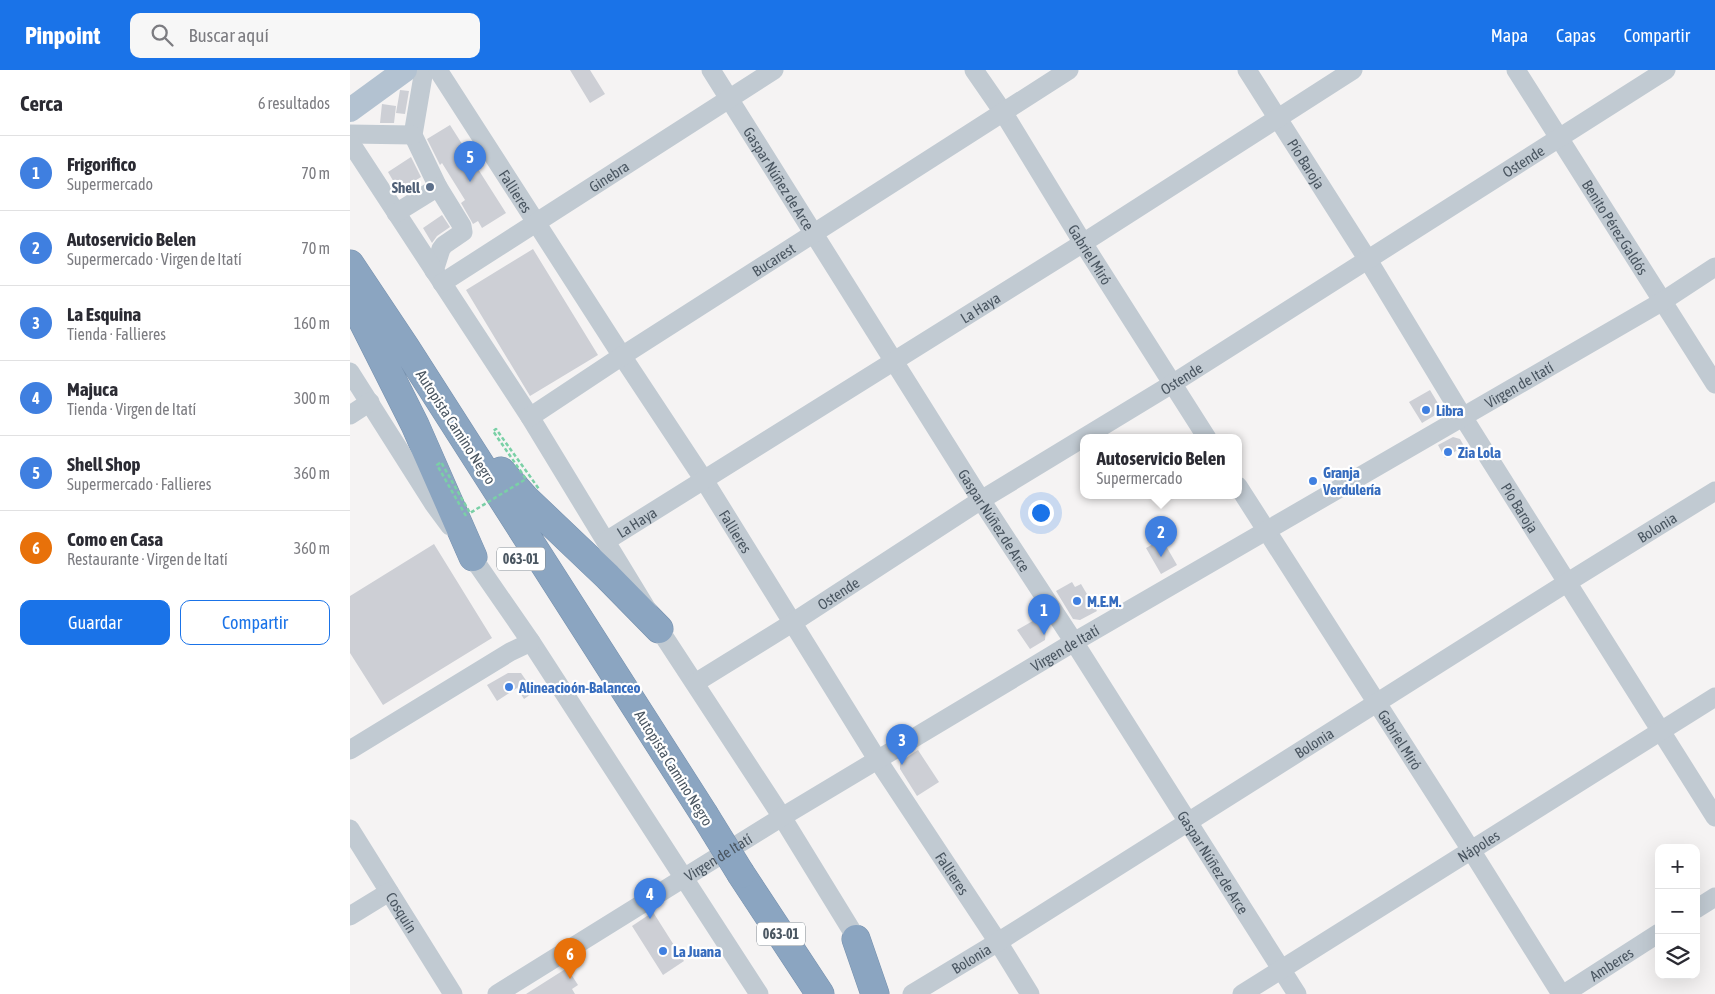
<!DOCTYPE html>
<html lang="es">
<meta charset="utf-8">
<style>
:root{--surface:#fff;--page:#f7f7f7;--text:#2b2b33;--muted:#7c7c81;--line:#e1e1e2;--accent:#1a73e8}
body{margin:0;font-family:"Asap Condensed",sans-serif;background:var(--page);color:var(--text)}
.controls{position:absolute;right:15px;bottom:15px;display:grid;overflow:hidden;border-radius:10px;box-shadow:0 5px 20px #0002}
.controls button{width:45px;height:45px;display:grid;place-items:center;padding:0;border:0;border-bottom:1px solid var(--line);background:var(--surface);color:var(--text);font:25px sans-serif}
.you{position:absolute;left:690px;top:442px;width:18px;height:18px;margin:-12px;border:4px solid #fff;border-radius:50%;background:#1a73e8;box-shadow:0 0 0 8px #1a73e833}
.badge{display:grid;place-items:center;width:32px;height:32px;border-radius:50%;background:var(--accent);color:#fff;font-size:16px;font-weight:700}
.pin{position:absolute;translate:-50% -41px;filter:drop-shadow(0 1px 2px #0008)}
.pin::after{content:'';position:absolute;top:26px;width:18px;height:15px;background:inherit;clip-path:polygon(0 0,100% 0,50% 100%)}
.popup{position:absolute;left:730px;top:364px;width:162px;height:65px;box-sizing:border-box;display:grid;place-content:center;border-radius:10px;background:var(--surface);filter:drop-shadow(0 1px 4px #0005);font-size:16px;white-space:nowrap;color:var(--muted)}
.popup b{font-size:19px;color:var(--text)}
.popup::after{content:'';position:absolute;left:50%;top:100%;margin-left:-10px;border:10px solid transparent;border-top-color:var(--surface)}
.list{margin:0;padding:0;list-style:none}
h2{display:flex;justify-content:space-between;align-items:center;height:65px;margin:0;padding:0 20px;font-size:21px}
h2 small{font-size:16px;font-weight:400;color:var(--muted)}
.list li{display:grid;grid-template-columns:32px 1fr auto;gap:15px;align-items:center;box-sizing:border-box;height:75px;padding:0 20px;border-top:1px solid var(--line)}
.list b{display:block;font-size:19px;white-space:nowrap}
.list p{margin:0;font-size:16px;white-space:nowrap;color:var(--muted)}
.list em{font-size:16px;font-style:normal;color:var(--muted)}
.actions{display:flex;gap:10px;padding:15px 20px}
.actions a{flex:1;padding:11px 0;border:1px solid var(--accent);border-radius:10px;text-align:center;font-size:18px;color:var(--accent)}
.actions .main{background:var(--accent);color:#fff}
.icon{flex:none;width:28px;height:28px;fill:none;stroke:currentColor;stroke-width:2;stroke-linecap:round;stroke-linejoin:round}
.map{position:relative;flex:none;width:1365px;height:924px;overflow:hidden}
header{display:flex;align-items:center;gap:30px;box-sizing:border-box;height:70px;padding:0 25px;background:var(--accent);color:#fff}
header strong{font-size:24px}
nav{display:flex;gap:28px;margin-inline-start:auto;font-size:18px}
.search{width:350px;height:45px;background:var(--page);display:flex;align-items:center;gap:12px;box-sizing:border-box;padding:0 18px;border-radius:10px;color:var(--muted);font-size:19px}
main{display:flex}
aside{flex:1;background:var(--surface)}
.map>svg:first-child{display:block}
.building{fill:#cdcfd5}
.lines{fill:none;stroke-linecap:round;stroke-linejoin:round}
.highway-casing{stroke:#7690ad;stroke-width:29}
.minor{stroke:#c1cad2;stroke-width:19}
.major{stroke:#b3c2d1;stroke-width:24}
.highway{stroke:#8ba5c1;stroke-width:28}
.highway-bridge-casing{stroke:#7690ad;stroke-width:29;stroke-linecap:butt}
.path-bridge{stroke:#7ad0a6;stroke-width:2.5;stroke-dasharray:4 2.5;stroke-linecap:butt}
.highway-bridge{stroke:#8ba5c1;stroke-width:28}
.service-dot{fill:#5c6f8a;stroke:#fff;stroke-width:2}
.shop-dot{fill:#3f7fe0;stroke:#fff;stroke-width:2}
.labels{text-anchor:middle;dominant-baseline:central;stroke-width:4.5;stroke-linejoin:round;paint-order:stroke}
.shield{fill:#fff;stroke:#808990;stroke-width:1}
.shield-label{font-size:14px;font-weight:bold;fill:#4a5661}
.street-label{font-size:15px;fill:#4a5661;stroke:#fff}
.service-label{font-size:15px;font-weight:bold;fill:#4e5e75;stroke:#fff;text-anchor:end}
.shop-label{font-size:15px;font-weight:bold;fill:#366cbe;stroke:#fff;text-anchor:start}
</style>
<header>
<strong>Pinpoint</strong>
<div class="search"><svg class="icon" aria-label="search" viewBox="0 0 24 24"><circle cx="10" cy="10" r="6"/><path d="M15 15l6 6"/></svg>Buscar aquí</div>
<nav><a>Mapa</a><a>Capas</a><a>Compartir</a></nav>
</header>
<main>
<aside>
<h2>Cerca<small>6 resultados</small></h2>
<ul class="list">
<li><span class="badge" style="background:#3f7fe0">1</span><div><b>Frigorifico</b><p>Supermercado</p></div><em>70 m</em></li>
<li><span class="badge" style="background:#3f7fe0">2</span><div><b>Autoservicio Belen</b><p>Supermercado · Virgen de Itatí</p></div><em>70 m</em></li>
<li><span class="badge" style="background:#3f7fe0">3</span><div><b>La Esquina</b><p>Tienda · Fallieres</p></div><em>160 m</em></li>
<li><span class="badge" style="background:#3f7fe0">4</span><div><b>Majuca</b><p>Tienda · Virgen de Itatí</p></div><em>300 m</em></li>
<li><span class="badge" style="background:#3f7fe0">5</span><div><b>Shell Shop</b><p>Supermercado · Fallieres</p></div><em>360 m</em></li>
<li><span class="badge" style="background:#e8710a">6</span><div><b>Como en Casa</b><p>Restaurante · Virgen de Itatí</p></div><em>360 m</em></li>
</ul>
<div class="actions"><a class="main">Guardar</a><a>Compartir</a></div>
</aside>
<div class="map">
<svg width="1365" height="924" viewBox="0 0 1365 924">
<rect width="100%" height="100%" fill="#f5f3f3"/>
<path class="building" d="M220 0H240L255 24 240 33Z
M50 20 59 21 55 44 46 43Z
M32 34 46 36 44 53H30Z
M100 55 156 143 132 158 128 151 123 154 111 133 115 130 92 93 90 95 77 69Z
M61 87 71 107 49 121 38 102Z
M92 145 100 157 87 166 82 173 73 158Z
M183 179 248 285 180 326 116 220Z
M1080 320 1089 335 1087 344 1072 353 1059 332Z
M1103 367 1110 369 1114 376 1095 388 1088 375Z
M812 469 827 495 811 504 796 478Z
M84 474 142 568 33 635 0 583V526Z
M722 512 725 517 731 514 747 541 730 550 723 549 706 521Z
M688 548 696 561 695 570 680 579 667 560Z
M158 603H171L184 622 174 629 167 618 147 631 137 615Z
M568 680 589 712 567 726 550 699V692Z
M303 842 334 891 313 905 282 856Z
M217 898 228 915 222 919 225 924H176Z"/>
<g class="lines">
<defs>
<path id="highway" d="M0 194 56 278 354 744
M0 226 65 355 123 487
M151 401 175 428 258 507 309 559
M391 804 470 924
M506 869 525 924"/>
</defs>
<use href="#highway" class="highway-casing"/>
<g class="minor">
<path d="M74 0 63 65 88 117 112 156 113 162 94 175 91 179 84 201"/>
<path id="s1" d="M88 0 272 286 354 410 527 689 648 872 680 924"/>
<path id="s2" d="M361 0 631 430 724 572 947 924"/>
<path id="s3" d="M624 0 653 42 733 173 857 368"/>
<path id="s4" d="M897 0 1018 190 1113 347 1365 747"/>
<path id="s5" d="M1166 0 1365 314"/>
<path d="M0 64 63 65"/>
<path d="M0 72 180 347 309 559 432 747 513 879"/>
<path d="M46 143 88 117"/>
<path id="s6" d="M92 213 424 0"/>
<path d="M0 302 83 433 100 456"/>
<path d="M0 345 20 332"/>
<path id="s7" d="M180 347 272 286 719 0"/>
<path id="s8" d="M888 416 1121 780 1211 924"/>
<path id="s9" d="M256 471 733 173 1003 0"/>
<path d="M116 478 181 572 409 924"/>
<path id="s10" d="M345 613 442 553 631 430 822 314 1316 0"/>
<path d="M0 680 160 582 181 572"/>
<path id="s11" d="M0 759 103 924"/>
<path d="M1346 839 1365 827"/>
<path d="M0 846 39 822"/>
<path id="s12" d="M147 924 432 747 724 572 1313 231 1365 197"/>
<path id="s13" d="M562 924 648 872 1218 512 1365 421"/>
<path id="s14" d="M892 924 1365 627"/>
<path id="s15" d="M1214 924 1309 863"/>
</g>
<path class="major" d="M0 40 55 0"/>
<use href="#highway" class="highway"/>
<defs>
<path id="highway-bridge" d="M354 744 391 804"/>
</defs>
<use href="#highway-bridge" class="highway-bridge-casing"/>
<path class="path-bridge" d="M116 446 87 395 91 392 120 443 176 409 143 361 146 359 189 419"/>
<use href="#highway-bridge" class="highway-bridge"/>
</g>
<circle class="service-dot" cx="80" cy="117" r="5"/>
<g class="shop-dot">
<circle cx="1076" cy="340" r="5"/>
<circle cx="1098" cy="382" r="5"/>
<circle cx="963" cy="411" r="5"/>
<circle cx="727" cy="531" r="5"/>
<circle cx="159" cy="617" r="5"/>
<circle cx="313" cy="881" r="5"/>
</g>
<g class="labels">
<g class="shield">
<rect x="147" y="477.5" width="48" height="23" rx="4"/>
<rect x="407" y="852.5" width="48" height="23" rx="4"/>
</g>
<g class="shield-label">
<text x="171" y="489">063-01</text>
<text x="431" y="864">063-01</text>
</g>
<g class="street-label">
<text stroke="none"><textPath href="#s10" startOffset="979">Ostende</textPath></text>
<text stroke="none"><textPath href="#s4" startOffset="111">Pío Baroja</textPath></text>
<text stroke="none"><textPath href="#s6" startOffset="198">Ginebra</textPath></text>
<text stroke="none"><textPath href="#s2" startOffset="128">Gaspar Núñez de Arce</textPath></text>
<text stroke="none"><textPath href="#s1" startOffset="144">Fallieres</textPath></text>
<text stroke="none"><textPath href="#s5" startOffset="186">Benito Pérez Galdós</textPath></text>
<text stroke="none"><textPath href="#s3" startOffset="218">Gabriel Miró</textPath></text>
<text stroke="none"><textPath href="#s7" startOffset="290">Bucarest</textPath></text>
<text stroke="none"><textPath href="#s9" startOffset="441">La Haya</textPath></text>
<text stroke="none"><textPath href="#s10" startOffset="574">Ostende</textPath></text>
<text stroke="none"><textPath href="#s12" startOffset="1190">Virgen de Itatí</textPath></text>
<text transform="translate(106 357) rotate(57)">Autopista Camino Negro</text>
<text stroke="none"><textPath href="#s4" startOffset="516">Pío Baroja</textPath></text>
<text stroke="none"><textPath href="#s2" startOffset="532">Gaspar Núñez de Arce</textPath></text>
<text stroke="none"><textPath href="#s9" startOffset="36">La Haya</textPath></text>
<text stroke="none"><textPath href="#s13" startOffset="879">Bolonia</textPath></text>
<text stroke="none"><textPath href="#s1" startOffset="549">Fallieres</textPath></text>
<text stroke="none"><textPath href="#s10" startOffset="169">Ostende</textPath></text>
<text stroke="none"><textPath href="#s12" startOffset="665">Virgen de Itatí</textPath></text>
<text stroke="none"><textPath href="#s8" startOffset="301">Gabriel Miró</textPath></text>
<text stroke="none"><textPath href="#s13" startOffset="474">Bolonia</textPath></text>
<text transform="translate(324 698) rotate(58)">Autopista Camino Negro</text>
<text stroke="none"><textPath href="#s14" startOffset="279">Nápoles</textPath></text>
<text stroke="none"><textPath href="#s12" startOffset="260">Virgen de Itatí</textPath></text>
<text stroke="none"><textPath href="#s2" startOffset="938">Gaspar Núñez de Arce</textPath></text>
<text stroke="none"><textPath href="#s1" startOffset="954">Fallieres</textPath></text>
<text stroke="none"><textPath href="#s11" startOffset="98">Cosquín</textPath></text>
<text stroke="none"><textPath href="#s13" startOffset="69">Bolonia</textPath></text>
<text stroke="none"><textPath href="#s15" startOffset="56">Amberes</textPath></text>
</g>
<g class="service-label">
<text x="70" y="117">Shell</text>
</g>
<g class="shop-label">
<text x="1086" y="340">Libra</text>
<text x="1108" y="382">Zia Lola</text>
<text x="973" y="402">Granja<tspan x="973" dy="17">Verdulería</tspan></text>
<text x="737" y="531">M.E.M.</text>
<text x="169" y="617">Alineacioón-Balanceo</text>
<text x="323" y="881">La Juana</text>
</g>
</g>
</svg>
<div class="controls">
<button>+</button>
<button>−</button>
<button><svg class="icon" aria-label="layers" viewBox="0 0 24 24"><path d="M12 4l9 5-9 5-9-5zM3 14l9 5 9-5"/></svg></button>
</div>
<div class="you"></div>
<div class="pin badge" style="left:694px;top:565px;background:#3f7fe0">1</div>
<div class="pin badge" style="left:811px;top:487px;background:#3f7fe0">2</div>
<div class="popup"><b>Autoservicio Belen</b>Supermercado</div>
<div class="pin badge" style="left:552px;top:695px;background:#3f7fe0">3</div>
<div class="pin badge" style="left:300px;top:849px;background:#3f7fe0">4</div>
<div class="pin badge" style="left:120px;top:112px;background:#3f7fe0">5</div>
<div class="pin badge" style="left:220px;top:909px;background:#e8710a">6</div>
</div>
</main>
